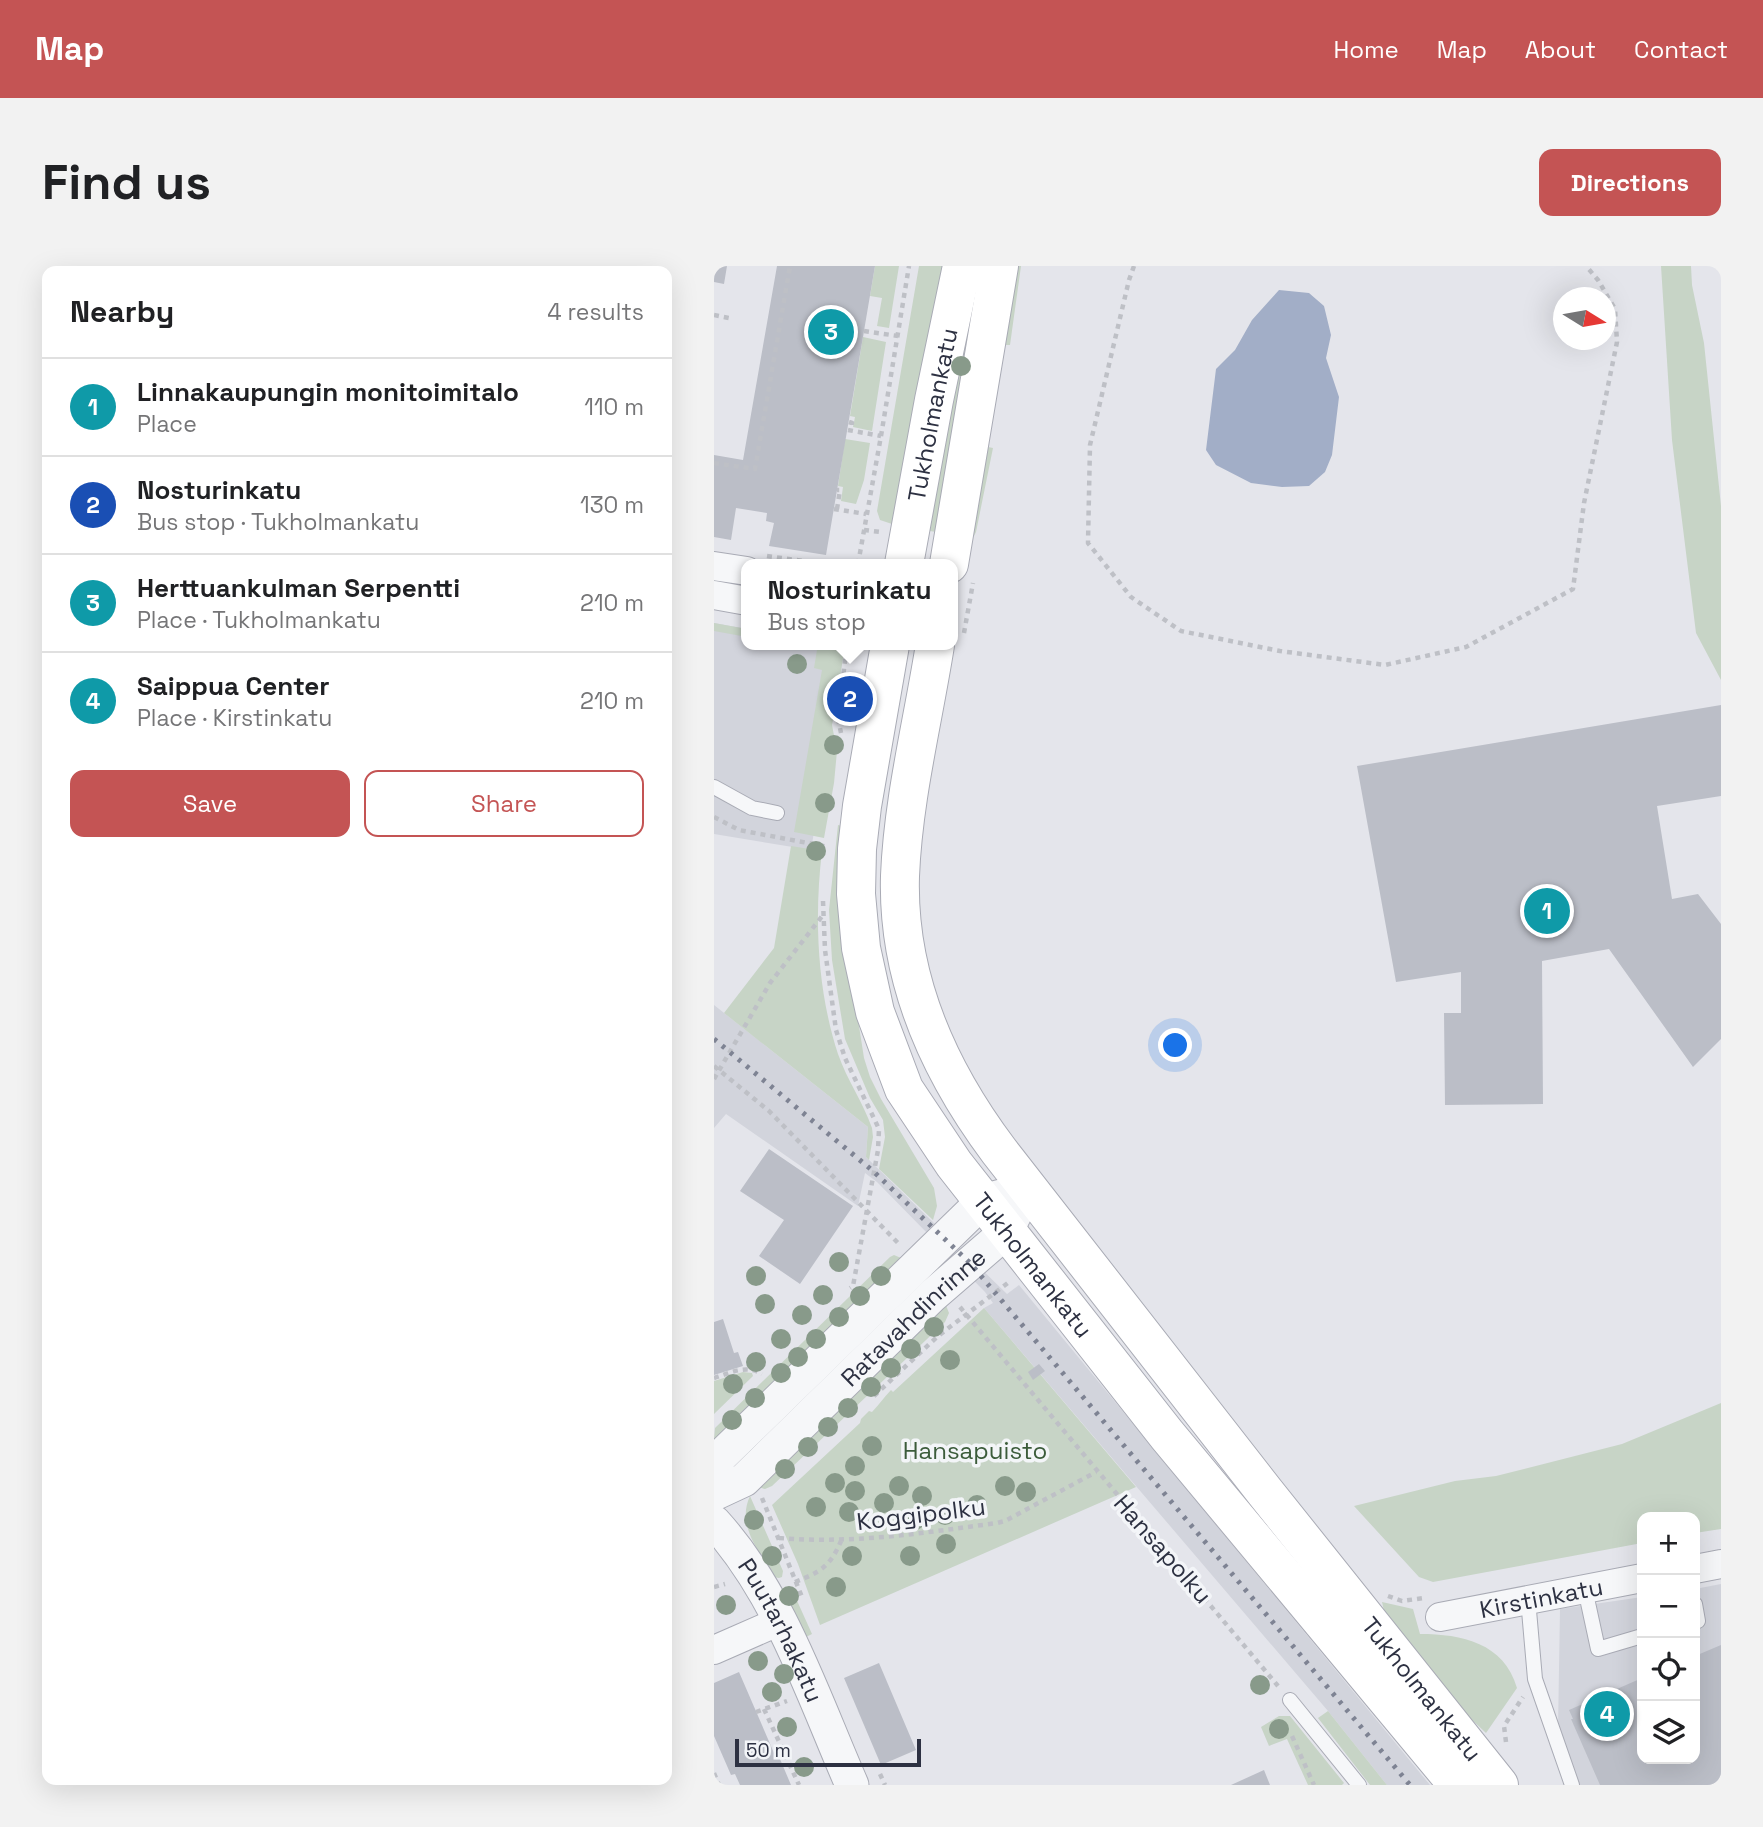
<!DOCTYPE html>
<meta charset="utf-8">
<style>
:root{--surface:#fff;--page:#f2f2f2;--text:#202124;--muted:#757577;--line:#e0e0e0;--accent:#c45454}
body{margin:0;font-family:"Space Grotesk",sans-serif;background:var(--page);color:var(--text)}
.controls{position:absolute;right:21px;bottom:21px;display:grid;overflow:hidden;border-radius:14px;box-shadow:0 7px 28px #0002}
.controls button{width:63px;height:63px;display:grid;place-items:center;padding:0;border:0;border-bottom:2px solid var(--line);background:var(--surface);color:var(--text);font:35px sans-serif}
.compass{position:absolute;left:839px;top:21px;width:63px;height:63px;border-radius:50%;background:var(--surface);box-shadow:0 7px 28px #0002;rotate:101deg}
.scale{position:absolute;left:21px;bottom:18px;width:186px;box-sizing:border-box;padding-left:7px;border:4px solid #2d3142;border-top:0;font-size:19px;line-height:24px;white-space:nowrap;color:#2d3142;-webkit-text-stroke:5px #f3f5f8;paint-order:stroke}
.you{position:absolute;left:462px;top:780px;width:24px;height:24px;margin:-18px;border:5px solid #fff;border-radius:50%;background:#1a73e8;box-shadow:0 0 0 10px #1a73e833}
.badge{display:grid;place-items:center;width:46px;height:46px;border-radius:50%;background:var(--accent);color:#fff;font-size:23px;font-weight:700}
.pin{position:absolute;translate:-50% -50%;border:4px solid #fff;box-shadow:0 2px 7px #0006}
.popup{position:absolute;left:27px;top:293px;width:217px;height:91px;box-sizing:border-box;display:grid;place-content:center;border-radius:14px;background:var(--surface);filter:drop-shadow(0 2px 5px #0005);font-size:23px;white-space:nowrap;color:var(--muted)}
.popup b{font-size:26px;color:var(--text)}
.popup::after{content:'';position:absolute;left:50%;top:100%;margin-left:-14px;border:14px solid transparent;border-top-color:var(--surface)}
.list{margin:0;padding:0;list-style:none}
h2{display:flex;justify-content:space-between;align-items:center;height:91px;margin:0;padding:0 28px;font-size:30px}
h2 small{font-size:23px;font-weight:400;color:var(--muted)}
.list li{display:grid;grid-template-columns:46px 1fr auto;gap:21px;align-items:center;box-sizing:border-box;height:98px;padding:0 28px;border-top:2px solid var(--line)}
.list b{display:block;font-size:26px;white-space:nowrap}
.list p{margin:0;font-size:23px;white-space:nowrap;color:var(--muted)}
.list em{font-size:23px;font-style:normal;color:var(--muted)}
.actions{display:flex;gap:14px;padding:21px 28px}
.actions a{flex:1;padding:16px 0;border:2px solid var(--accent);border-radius:14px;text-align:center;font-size:24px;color:var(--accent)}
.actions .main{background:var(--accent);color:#fff}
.icon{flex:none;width:38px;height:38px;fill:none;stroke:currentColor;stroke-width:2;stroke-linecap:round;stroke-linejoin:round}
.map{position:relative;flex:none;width:1007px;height:1519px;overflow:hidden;border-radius:14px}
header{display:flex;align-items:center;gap:42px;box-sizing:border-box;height:98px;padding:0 35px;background:var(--accent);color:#fff}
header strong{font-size:33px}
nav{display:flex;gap:38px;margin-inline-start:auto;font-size:24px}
.intro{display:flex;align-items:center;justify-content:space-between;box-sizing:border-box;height:168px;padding:0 42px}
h1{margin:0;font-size:49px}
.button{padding:18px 32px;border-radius:14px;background:var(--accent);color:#fff;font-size:24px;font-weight:700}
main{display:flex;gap:42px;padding:0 42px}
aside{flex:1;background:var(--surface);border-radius:14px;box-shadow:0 7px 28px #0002}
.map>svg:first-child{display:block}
.built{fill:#d2d4dc}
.green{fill:#c7d4c6}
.water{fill:#a2aec7}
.building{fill:#bbbec7}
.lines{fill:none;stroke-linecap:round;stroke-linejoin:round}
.service-casing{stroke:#a9abb5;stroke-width:16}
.minor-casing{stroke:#a9abb5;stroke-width:30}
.tertiary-casing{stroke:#a9abb5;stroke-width:35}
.secondary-casing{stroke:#a9abb5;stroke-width:40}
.path{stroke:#bec0c6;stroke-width:4.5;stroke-dasharray:5 5;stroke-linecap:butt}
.service{stroke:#f6f7f9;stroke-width:14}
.minor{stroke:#f6f7f9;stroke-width:28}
.tertiary{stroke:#f6f7f9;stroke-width:33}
.secondary{stroke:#fff;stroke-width:38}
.rail{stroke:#7e8393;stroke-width:5;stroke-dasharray:3.5 7;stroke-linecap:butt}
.tree{fill:#889a8a}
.labels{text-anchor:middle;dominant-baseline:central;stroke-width:7;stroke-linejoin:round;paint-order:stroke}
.street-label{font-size:24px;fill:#2d3142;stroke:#f3f5f8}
.park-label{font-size:24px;fill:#3c5c3b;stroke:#f3f5f8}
</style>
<header>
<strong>Map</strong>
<nav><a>Home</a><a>Map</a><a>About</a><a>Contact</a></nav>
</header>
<div class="intro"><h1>Find us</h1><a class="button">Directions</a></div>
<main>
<aside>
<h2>Nearby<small>4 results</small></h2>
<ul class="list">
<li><span class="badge" style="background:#0f9aa8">1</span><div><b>Linnakaupungin monitoimitalo</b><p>Place</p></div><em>110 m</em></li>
<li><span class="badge" style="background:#1a4fb4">2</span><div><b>Nosturinkatu</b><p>Bus stop · Tukholmankatu</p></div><em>130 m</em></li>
<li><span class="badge" style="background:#0f9aa8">3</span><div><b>Herttuankulman Serpentti</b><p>Place · Tukholmankatu</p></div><em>210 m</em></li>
<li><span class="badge" style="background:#0f9aa8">4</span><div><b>Saippua Center</b><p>Place · Kirstinkatu</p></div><em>210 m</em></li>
</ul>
<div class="actions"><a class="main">Save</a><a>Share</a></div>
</aside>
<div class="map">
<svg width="1007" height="1519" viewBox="0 0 1007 1519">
<rect width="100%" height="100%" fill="#e4e5eb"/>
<path class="built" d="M0 357 33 363V379L131 380 97 584 0 568Z
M0 739 154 861 152 891 293 1028 305 1019 716 1519H673L614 1445 270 1042 279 1037 271 1026 163 916 151 907 144 940 12 848 0 862Z
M1007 1318V1519H866L844 1462 846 1343 928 1331V1493H981V1323Z"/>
<path class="green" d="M161 0H185L175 62 163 60 168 32 156 30Z
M205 0H235L181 259 166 254 163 245Z
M297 0H307L296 79H291Z
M947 0H977L978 19 990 77 1007 240V414L982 367 958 174Z
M257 15 267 17 222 266 210 264Z
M149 71 172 76 158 165 139 161 141 151 136 150Z
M131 173 156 177 150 214 142 238 127 235 129 221 124 220Z
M274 181 279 182 262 266 260 270 252 269 258 235Z
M0 357 33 363V371L0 365Z
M74 379 131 380 118 459 123 485 120 517 110 572 80 566 108 404 100 402 103 384Z
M124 559 132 561 133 683 150 792 156 811 167 833 220 922 223 940 219 954 165 903 171 871 169 854 156 832 131 773 118 694 115 644Z
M77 580 108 585C100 651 103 724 124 788 133 814 149 836 158 862L159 871 155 894 152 891 154 861 10 747 60 682Z
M180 989 187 992 6 1171 0 1173 1 1162 176 991Z
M231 1037 235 1047 231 1056 58 1220 51 1223 44 1221Z
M270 1042 422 1221 106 1359 84 1298 58 1239 146 1157 147 1153 155 1145 158 1146C165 1139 170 1131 177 1124L179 1126Z
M29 1106 38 1107 39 1110 0 1148V1115Z
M1007 1137V1263L981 1267V1251H928V1277L719 1316 705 1311 640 1240 741 1215 782 1210 908 1178Z
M36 1230 69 1305 68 1311 65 1312 59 1311C46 1285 22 1260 36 1230Z
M75 1327 80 1328 98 1368 88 1373 68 1329Z
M668 1336 699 1343 706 1368C748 1368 790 1377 803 1422L772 1467 755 1451 671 1349Z
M614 1445 673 1519H656L604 1452Z
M565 1450H576L630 1517 628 1519H594L573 1473 555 1480 547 1461Z"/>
<path class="water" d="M565 24 595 27 610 40 617 69 612 92 625 131 618 189 611 206 595 220 568 221 537 217 502 199 492 184 502 103 521 84 538 54Z"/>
<path class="building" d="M0 0H13L10 18 0 16Z
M63 0H161L112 289 55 280 60 257 52 255 53 247 22 242 17 274 0 271V189L29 194Z
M1007 439V530L943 540 958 633 984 628 1007 658V773L979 801 895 683 828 695 829 838 731 839 730 747H747V706L682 716 643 500Z
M55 883 139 940 86 1018 45 990 70 954 26 925Z
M9 1053 20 1087 24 1086 29 1100 0 1109V1056Z
M325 1098 331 1105 319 1114 314 1106Z
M1007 1379V1519H886L857 1453H859L855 1444 928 1412V1493H981V1390Z
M165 1397 202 1484 167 1499 130 1412Z
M25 1406 60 1487 63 1486 77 1519H26L21 1508 17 1509 0 1470V1417Z
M550 1504 556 1519H517Z"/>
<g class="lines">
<defs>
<path id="service" d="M0 521 38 542 63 547
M871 1323 884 1383 928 1370
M814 1333 821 1413 858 1519
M981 1338 984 1355 981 1356
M576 1434 645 1519"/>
<g id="minor">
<path d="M0 300 33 305"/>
<path d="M0 329 33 335"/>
<path d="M981 1303 1007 1298"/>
<path id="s1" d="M726 1351 928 1312"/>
<path d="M0 1384 66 1355"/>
</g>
<g id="tertiary">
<path d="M0 1203 6 1191 269 935 295 928"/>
<path id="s2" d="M0 1228 30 1214 218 1030 292 966 314 922"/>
<path id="s3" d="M0 1256C66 1328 99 1430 138 1519"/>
</g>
<g id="secondary">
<path id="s4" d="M190 298 220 134 248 0"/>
<path d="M235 298 285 0"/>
<path id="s5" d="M176 379 148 540 143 583 142 628 147 682 161 746 190 823 240 898 453 1169 744 1519"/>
<path id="s6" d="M221 379C209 455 189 533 186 610 183 712 225 805 285 885L551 1226 785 1519"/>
</g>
</defs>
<use href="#service" class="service-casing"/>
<use href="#minor" class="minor-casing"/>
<use href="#tertiary" class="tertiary-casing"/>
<use href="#secondary" class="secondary-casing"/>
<path class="path" d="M420 0 415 14 376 179 374 277 417 331 467 365 566 385 671 399 752 381 859 323 870 237 903 76 901 43 884 14 872 0
M0 49 15 52
M150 65 184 70
M135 156 138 157 136 165
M134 164 167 170
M0 197 41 203 76 0
M120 243 152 248
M123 243 126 224H123
M150 264 167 266
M53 290 111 298
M122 298 144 297
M144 298 167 170 195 0
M250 367 259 317
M127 467 124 452 133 379
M0 551 25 564 115 581
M109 635 111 684 122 764 131 792 165 863 164 884 139 1020 136 1022
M0 800 55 845 186 979
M0 813 56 717 109 649
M246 1041 564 1420
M0 1112C16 1107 32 1098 48 1108
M160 1130 224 1070 295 1016
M48 1232 88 1331
M65 1272C141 1278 208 1267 283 1257L291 1255 382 1206
M81 1316C106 1306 116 1301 127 1275
M0 1321 11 1318
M674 1330 688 1335 710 1332
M50 1443 85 1519
M42 1446 73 1435
M578 1470 600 1519
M792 1476 790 1460 809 1431
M0 1507 5 1519
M166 1508 171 1519"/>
<use href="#service" class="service"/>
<use href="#minor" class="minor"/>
<use href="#tertiary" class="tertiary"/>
<use href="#secondary" class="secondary"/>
<path class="rail" d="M0 773 159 905 256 997 696 1519"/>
</g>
<g class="tree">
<circle cx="247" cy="100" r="10"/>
<circle cx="83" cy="398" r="10"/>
<circle cx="120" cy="479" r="10"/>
<circle cx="111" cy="537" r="10"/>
<circle cx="102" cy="585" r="10"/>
<circle cx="125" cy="996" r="10"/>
<circle cx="42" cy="1010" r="10"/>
<circle cx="167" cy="1010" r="10"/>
<circle cx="109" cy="1029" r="10"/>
<circle cx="146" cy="1030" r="10"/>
<circle cx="51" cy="1038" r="10"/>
<circle cx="88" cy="1049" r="10"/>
<circle cx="125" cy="1051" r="10"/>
<circle cx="220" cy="1061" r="10"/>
<circle cx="67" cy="1073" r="10"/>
<circle cx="102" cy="1073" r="10"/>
<circle cx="197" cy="1083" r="10"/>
<circle cx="84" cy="1091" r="10"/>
<circle cx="236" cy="1094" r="10"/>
<circle cx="42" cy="1096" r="10"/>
<circle cx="177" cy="1102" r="10"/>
<circle cx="67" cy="1107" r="10"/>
<circle cx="19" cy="1118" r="10"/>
<circle cx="157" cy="1121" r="10"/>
<circle cx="41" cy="1132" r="10"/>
<circle cx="134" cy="1142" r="10"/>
<circle cx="18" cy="1154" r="10"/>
<circle cx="114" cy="1161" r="10"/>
<circle cx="158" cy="1180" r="10"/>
<circle cx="94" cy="1181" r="10"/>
<circle cx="141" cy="1200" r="10"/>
<circle cx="71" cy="1203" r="10"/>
<circle cx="121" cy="1217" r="10"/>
<circle cx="185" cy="1220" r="10"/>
<circle cx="291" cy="1220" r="10"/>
<circle cx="141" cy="1225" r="10"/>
<circle cx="312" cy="1226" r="10"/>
<circle cx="208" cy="1230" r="10"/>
<circle cx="170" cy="1237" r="10"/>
<circle cx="263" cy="1239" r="10"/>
<circle cx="102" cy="1241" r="10"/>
<circle cx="135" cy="1246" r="10"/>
<circle cx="231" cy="1249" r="10"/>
<circle cx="40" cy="1254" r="10"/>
<circle cx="201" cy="1254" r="10"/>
<circle cx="232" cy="1278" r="10"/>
<circle cx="58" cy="1290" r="10"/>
<circle cx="138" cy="1290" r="10"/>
<circle cx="196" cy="1290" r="10"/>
<circle cx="122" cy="1321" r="10"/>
<circle cx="75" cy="1330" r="10"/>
<circle cx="12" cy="1339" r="10"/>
<circle cx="44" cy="1395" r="10"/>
<circle cx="70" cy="1408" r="10"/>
<circle cx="546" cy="1419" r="10"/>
<circle cx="58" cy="1426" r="10"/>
<circle cx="73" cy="1461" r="10"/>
<circle cx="565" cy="1463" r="10"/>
<circle cx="90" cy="1501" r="10"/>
</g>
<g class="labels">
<g class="street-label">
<text stroke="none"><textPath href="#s4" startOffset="152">Tukholmankatu</textPath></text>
<text stroke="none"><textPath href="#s5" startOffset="672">Tukholmankatu</textPath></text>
<text stroke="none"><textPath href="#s2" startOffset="268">Ratavahdinrinne</textPath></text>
<text transform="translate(207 1248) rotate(-7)">Koggipolku</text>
<text transform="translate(449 1283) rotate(49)">Hansapolku</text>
<text stroke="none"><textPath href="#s1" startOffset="103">Kirstinkatu</textPath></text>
<text stroke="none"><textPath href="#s3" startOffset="128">Puutarhakatu</textPath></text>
<text stroke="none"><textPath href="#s6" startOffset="1216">Tukholmankatu</textPath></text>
</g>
<g class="park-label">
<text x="261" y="1184">Hansapuisto</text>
</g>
</g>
</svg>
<div class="controls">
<button>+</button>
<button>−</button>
<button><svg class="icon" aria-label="locate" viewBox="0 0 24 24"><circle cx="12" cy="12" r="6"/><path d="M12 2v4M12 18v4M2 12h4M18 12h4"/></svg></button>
<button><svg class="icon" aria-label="layers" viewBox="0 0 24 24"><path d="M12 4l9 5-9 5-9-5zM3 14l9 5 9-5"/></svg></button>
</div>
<svg class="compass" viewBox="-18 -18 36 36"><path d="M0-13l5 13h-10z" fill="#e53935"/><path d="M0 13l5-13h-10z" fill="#757577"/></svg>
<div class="scale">50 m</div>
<div class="you"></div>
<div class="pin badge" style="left:833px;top:645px;background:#0f9aa8">1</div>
<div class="pin badge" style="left:136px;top:433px;background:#1a4fb4">2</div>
<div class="popup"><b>Nosturinkatu</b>Bus stop</div>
<div class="pin badge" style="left:117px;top:66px;background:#0f9aa8">3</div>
<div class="pin badge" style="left:893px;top:1448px;background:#0f9aa8">4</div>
</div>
</main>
